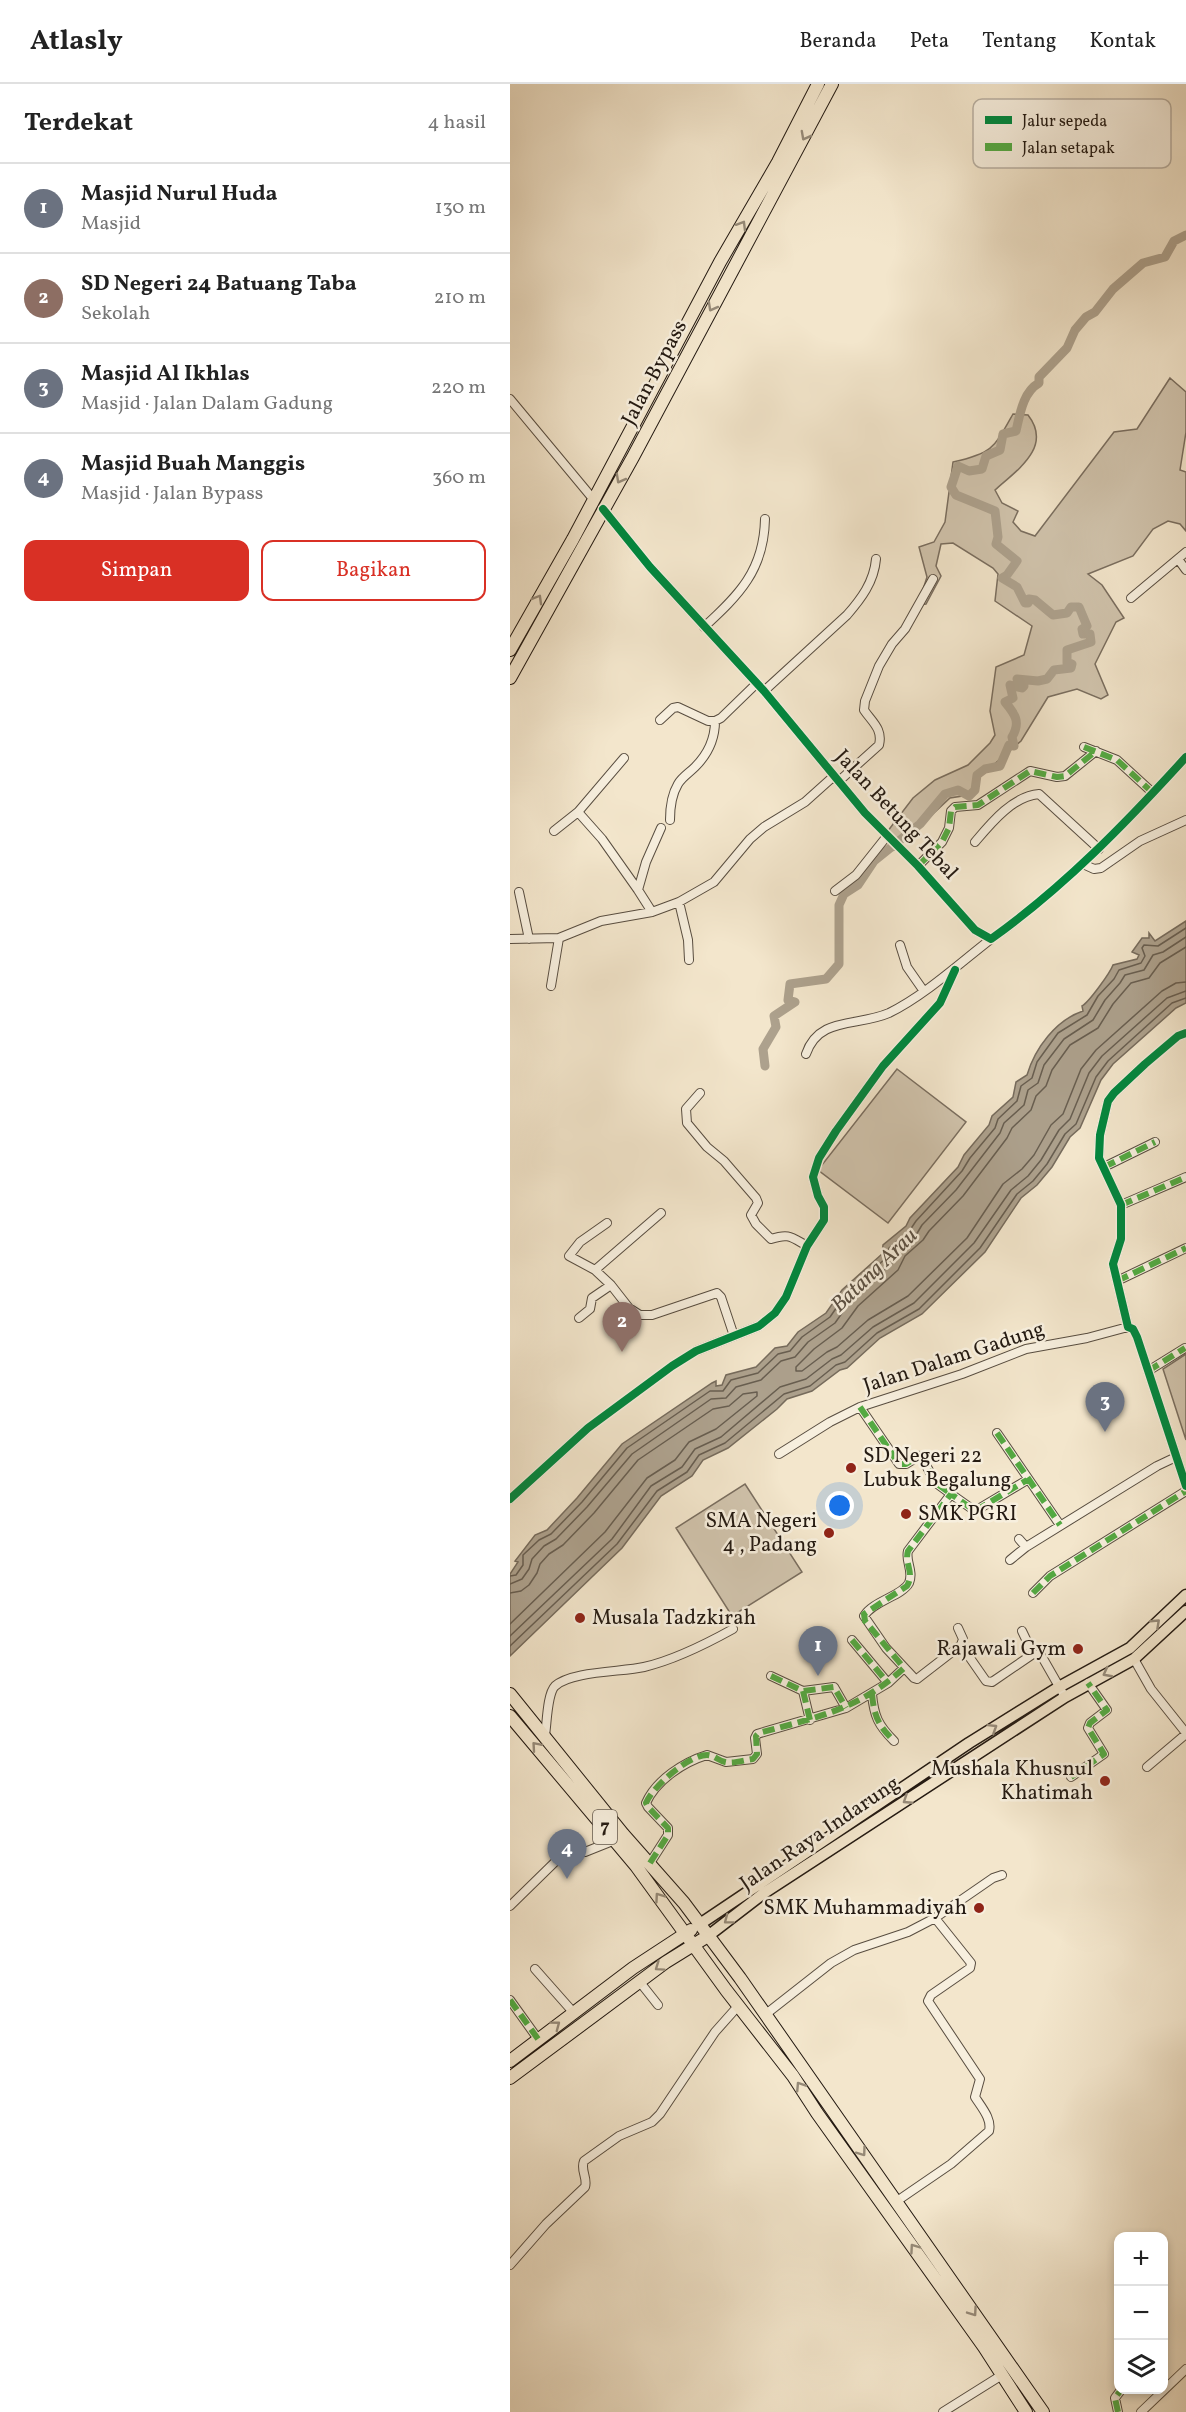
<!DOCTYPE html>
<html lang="id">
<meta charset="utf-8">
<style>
:root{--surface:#fff;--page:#f2f2f2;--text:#222;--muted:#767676;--line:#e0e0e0;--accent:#d93025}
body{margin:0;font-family:Vollkorn,serif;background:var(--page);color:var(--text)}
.controls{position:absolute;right:18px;bottom:18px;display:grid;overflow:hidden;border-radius:12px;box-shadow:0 3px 9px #0003}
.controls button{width:54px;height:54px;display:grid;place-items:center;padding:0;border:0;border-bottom:2px solid var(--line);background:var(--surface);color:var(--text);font:30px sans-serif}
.you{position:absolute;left:330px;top:1422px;width:21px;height:21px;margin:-15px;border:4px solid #fff;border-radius:50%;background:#1a73e8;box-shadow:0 0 0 9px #1a73e833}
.badge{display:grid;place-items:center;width:39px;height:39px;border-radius:50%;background:var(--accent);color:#fff;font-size:20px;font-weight:700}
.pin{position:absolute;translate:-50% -50px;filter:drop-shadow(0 2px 3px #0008)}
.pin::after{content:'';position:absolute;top:32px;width:21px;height:18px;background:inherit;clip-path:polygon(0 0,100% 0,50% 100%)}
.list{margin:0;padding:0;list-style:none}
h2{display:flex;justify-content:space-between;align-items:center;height:78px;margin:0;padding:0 24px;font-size:26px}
h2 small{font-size:20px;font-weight:400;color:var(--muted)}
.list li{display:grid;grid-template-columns:39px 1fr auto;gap:18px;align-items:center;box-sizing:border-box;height:90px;padding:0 24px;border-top:2px solid var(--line)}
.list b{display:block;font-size:22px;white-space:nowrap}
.list p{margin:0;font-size:20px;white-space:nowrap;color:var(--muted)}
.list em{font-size:20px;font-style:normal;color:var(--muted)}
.actions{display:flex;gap:12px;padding:18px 24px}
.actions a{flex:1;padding:14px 0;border:2px solid var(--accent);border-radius:12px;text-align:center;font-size:21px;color:var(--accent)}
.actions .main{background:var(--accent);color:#fff}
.icon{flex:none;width:33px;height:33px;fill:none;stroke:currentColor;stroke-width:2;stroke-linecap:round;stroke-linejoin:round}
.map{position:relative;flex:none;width:676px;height:2328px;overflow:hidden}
header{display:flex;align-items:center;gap:36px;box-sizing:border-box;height:84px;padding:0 30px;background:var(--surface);border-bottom:2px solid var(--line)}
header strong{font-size:28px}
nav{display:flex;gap:33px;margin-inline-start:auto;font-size:21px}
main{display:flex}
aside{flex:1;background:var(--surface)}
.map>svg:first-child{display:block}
.green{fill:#d0c3ac;stroke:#7a6e5f;stroke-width:1.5}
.water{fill:#ada18d;stroke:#766b5c;stroke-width:1.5}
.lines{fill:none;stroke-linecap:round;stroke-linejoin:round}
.shore{stroke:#685e50;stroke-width:1.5}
.canal{stroke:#ada18d;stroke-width:9}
.minor-casing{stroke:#584d40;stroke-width:10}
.major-casing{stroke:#241a12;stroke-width:13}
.highway-casing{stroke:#241a12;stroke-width:14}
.minor{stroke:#f7efde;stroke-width:8}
.major{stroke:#f3e6cc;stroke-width:10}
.highway{stroke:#f3e6cc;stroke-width:12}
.quiet{stroke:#53a942;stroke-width:6;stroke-dasharray:12 6;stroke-linecap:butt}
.cycleway-casing{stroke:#f7efde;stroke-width:11}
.cycleway{stroke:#00873e;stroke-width:8}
.oneway{stroke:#968a78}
.poi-dot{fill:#8f2418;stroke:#f7efde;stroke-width:2}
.labels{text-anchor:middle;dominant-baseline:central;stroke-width:5;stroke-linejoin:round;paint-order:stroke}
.shield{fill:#f7efde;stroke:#635a4f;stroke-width:1.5}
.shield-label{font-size:20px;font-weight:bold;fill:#241a12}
.street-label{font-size:21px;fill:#241a12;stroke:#f7efde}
.poi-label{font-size:21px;fill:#241a12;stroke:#f7efde;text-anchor:end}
.water-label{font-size:22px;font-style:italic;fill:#5b5043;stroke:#f7efde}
.key{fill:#f7efde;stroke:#b8afa1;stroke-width:1.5}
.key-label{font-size:16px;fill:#241a12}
</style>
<header>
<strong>Atlasly</strong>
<nav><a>Beranda</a><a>Peta</a><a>Tentang</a><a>Kontak</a></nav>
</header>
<main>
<aside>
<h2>Terdekat<small>4 hasil</small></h2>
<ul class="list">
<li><span class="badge" style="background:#6b7280">1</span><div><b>Masjid Nurul Huda</b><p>Masjid</p></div><em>130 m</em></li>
<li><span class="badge" style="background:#8d6e63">2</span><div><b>SD Negeri 24 Batuang Taba</b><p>Sekolah</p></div><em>210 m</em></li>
<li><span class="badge" style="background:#6b7280">3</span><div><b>Masjid Al Ikhlas</b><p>Masjid · Jalan Dalam Gadung</p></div><em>220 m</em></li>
<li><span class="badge" style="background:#6b7280">4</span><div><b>Masjid Buah Manggis</b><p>Masjid · Jalan Bypass</p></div><em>360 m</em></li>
</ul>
<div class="actions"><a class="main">Simpan</a><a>Bagikan</a></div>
</aside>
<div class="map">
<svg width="676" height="2328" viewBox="0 0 676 2328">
<rect width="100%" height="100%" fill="#f3e6cc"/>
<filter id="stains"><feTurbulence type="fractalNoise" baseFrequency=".00333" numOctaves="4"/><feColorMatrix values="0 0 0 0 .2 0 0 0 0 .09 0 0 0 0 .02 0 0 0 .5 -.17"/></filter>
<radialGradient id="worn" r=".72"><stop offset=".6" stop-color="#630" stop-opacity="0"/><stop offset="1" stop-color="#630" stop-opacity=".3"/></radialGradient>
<path class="green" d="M660 294 676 308V348L670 386 676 388V447L670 440 658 437 643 445 623 472 578 490 592 501 614 534 606 538 585 580 598 611 591 615 567 605 538 613 511 657 464 698 465 710 440 714 384 766 374 752 403 714 425 696 458 681 480 659 485 651 480 627 486 583 514 571 522 542 485 517 488 490 483 484 443 459 431 460 426 482 431 492 416 520 408 521 417 493 409 463 424 458 435 438 443 378C483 369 484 364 503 330L518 331C543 363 507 386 485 406L492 419 508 427 503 438 511 447 525 452 604 348 627 345Z
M387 985 456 1038 378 1139 308 1086Z
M676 1270V1356L653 1285Z
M235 1400 292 1488 222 1532 166 1444Z"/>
<path class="water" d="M676 837V919L666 924 603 980 591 996 570 1044 560 1053 542 1083 527 1101 511 1114 475 1168 412 1230 370 1254 337 1284 330 1286 302 1307 277 1315 267 1325 218 1364 193 1376 182 1392 151 1412 112 1464 0 1572V1490L8 1478 5 1477 25 1451 37 1446 67 1414 112 1360 202 1299 206 1297V1302L212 1301 216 1291 246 1283 265 1264 277 1262 288 1248 316 1229 332 1206 372 1170 373 1161 396 1142 400 1134 448 1083 454 1071 479 1041 482 1032 503 1013 506 998 517 991C525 964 546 936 573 927L572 922C579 918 600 889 603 881L627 875 629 871 622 868 632 854H639V849L645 857Z"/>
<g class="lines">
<path class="shore" d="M676 863 650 879 639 894 621 899 603 920 588 944 560 961 542 986 536 1002 526 1012 521 1026 502 1044 497 1054 453 1112 419 1147 413 1156 395 1172 388 1186 348 1222 332 1244 304 1265 286 1283V1287H292L317 1268 327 1263 358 1236 398 1212 457 1154 493 1100 512 1085 524 1071 541 1041 553 1030 571 985 586 966 652 907 666 899 676 898
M0 1492 6 1491 13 1481V1471L29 1456 41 1450 72 1418 117 1364 200 1307H213L221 1296 248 1289 268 1270 280 1267 292 1253 320 1233 336 1210 376 1174 379 1164 400 1146 406 1137 452 1087 460 1074 485 1044 488 1035 507 1017 511 1002 522 994 527 978 548 949 577 931 588 912 604 895 609 886 631 879 635 872 632 864 634 861 648 862 676 844
M0 1500 12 1495 19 1485 22 1475 34 1462 46 1455 77 1423 122 1370 201 1315 216 1314 226 1303 251 1296 271 1277 285 1273 298 1258 325 1239 342 1215 382 1179 387 1168 406 1151 412 1141 446 1106 490 1049 494 1039 514 1021 518 1006 528 999 534 981 554 955 583 936 595 916 610 899 615 891 634 886 643 871 653 868 676 853
M0 1509 11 1507 19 1501 27 1489 30 1480 39 1470 53 1461 84 1429 128 1376 203 1325 219 1322 233 1310 247 1308V1312L206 1345 179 1358 165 1376 137 1394 95 1448 0 1540
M0 1552 102 1455 141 1402 172 1383 185 1365 211 1353 270 1303 296 1295 322 1275 331 1271 363 1243 404 1219 464 1159 501 1106 518 1092 531 1076 549 1046 560 1035 579 989 592 972 657 914 676 907
M0 1562 107 1460 147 1407 177 1388 189 1371 215 1359 274 1310 300 1302 326 1281 335 1278 367 1249 409 1225 470 1164 507 1110 523 1097 537 1080 555 1050 566 1040 586 993 598 977 662 919 676 914"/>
<path class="canal" d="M255 982 253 965 266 943 264 932 285 918 278 916 280 900 316 895 329 880V821L334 810 348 801 364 777 410 740 435 710 448 706 459 712 465 706 467 691 475 685 490 682 499 661 504 662 502 653C511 638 505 630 495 618L503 614 500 601 512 604 514 602 507 595 528 597 537 595 544 586 561 584 562 580 557 579V566L581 558 580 550H573L572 545 577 542 569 523H561L557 529 543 531 525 516 519 515 518 519H515L507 503 492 494 497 491 507 477 486 460 488 453 485 427 446 411 441 403 448 382 459 387 472 385 476 372 490 366 493 350 506 347C510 330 513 308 529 299V293L557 264 565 246 576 233 585 228 603 205 633 179 655 173 664 157 676 151"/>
<defs>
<path id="minor" d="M0 315 84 416
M93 425 140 483 254 607 355 729 408 782 465 846 481 855C554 803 616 739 676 673
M668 475 676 486
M621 514 676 468
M194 543C229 511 254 486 255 435
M254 607 337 531C351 515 364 498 366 475
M150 636 163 624 168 623 198 637H205L211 634 246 600
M574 663 607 676 643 709
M329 697 369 661C373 645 362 638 354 626L355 617 369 582 382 560 395 545 423 495
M68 728 92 755 128 806 136 778 151 744
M160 736C160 724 162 710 168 700 172 693 179 689 185 683 197 671 205 655 205 637
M44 747 68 728 114 674
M465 758C481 739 503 712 529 710L589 765
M573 780 584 785 591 784 630 757 676 736
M408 782 432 758 439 744 441 727 445 723 468 721 520 687 547 693 555 692 586 667
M128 806 142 828
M325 807 346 791 377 752
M9 808 19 855
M169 818 178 856 179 876
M0 855 49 854 91 837 142 828 169 818 204 798 240 755 254 743 295 718 324 692
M390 861 397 883 413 906
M41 902 49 854
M676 949 668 952 635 980 604 1009 598 1017 590 1051 589 1074 611 1121V1155L603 1180 618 1243 623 1245 627 1253 676 1402
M296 970C309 932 347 943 379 929 414 912 450 879 481 855
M190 1009 176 1025 177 1039 197 1063 214 1077 246 1114 248 1119 241 1131 246 1140 261 1155C279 1149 281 1153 297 1162
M594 1083 645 1058
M611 1121 676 1093
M151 1129 85 1186 101 1201 119 1224 130 1231H142L207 1209 211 1213 224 1252
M85 1186 59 1172 70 1158 97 1139
M607 1197 676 1164
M69 1234 80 1225 82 1214 101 1201
M638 1287 675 1264
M350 1323 389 1380H396L409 1372 413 1376 426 1399 441 1410
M487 1349 550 1441
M269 1370 320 1338 350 1323 452 1290 516 1265 577 1254 618 1243
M0 1415 78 1344 162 1282 186 1267 249 1242 265 1229 276 1213 297 1162 314 1136V1123L308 1112 303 1093 309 1074 326 1047 373 982 430 919 445 886
M509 1455 516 1463 647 1382 666 1373
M500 1476 516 1463
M523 1509 540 1492 676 1407
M448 1544 453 1555 451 1561 407 1595 404 1594 376 1564 354 1532C363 1517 392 1512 399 1499 404 1487 395 1477 398 1467L441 1410 465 1427 517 1396
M342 1556 378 1599
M451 1561 476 1597 482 1598 523 1570 512 1547
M523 1570 531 1571 555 1613
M624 1575 641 1605 676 1649
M261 1592 293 1607 324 1603 336 1624
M293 1607 300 1636
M362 1610C364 1632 368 1641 384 1657
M35 1651C37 1640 37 1610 45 1602 61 1587 112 1588 134 1583 164 1576 196 1560 223 1545
M637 1683 676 1650
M561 1693 594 1670 578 1644 580 1639 597 1626 578 1599
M140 1779 158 1751V1744L138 1723 136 1719C146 1696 174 1678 197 1671L216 1678 243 1675 247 1670 245 1654 247 1650 336 1624 378 1599 394 1584
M0 1822 47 1776 59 1769 75 1768 105 1756
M25 1885 63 1928
M129 1897 148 1921
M0 1916 28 1955
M256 1930 321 1879 344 1866 398 1848 425 1834 483 1794 492 1791
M387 2117 441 2080 479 2047C482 2035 472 2024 465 2013L470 1995 418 1917 421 1911 460 1884 461 1879 425 1834
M0 2181 36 2140 75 2103C78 2094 70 2086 74 2077L109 2052 142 2038 150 2030 205 1948 229 1921
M433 2328 492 2291
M608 2328 605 2314 611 2306
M631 2328 676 2285"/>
<path id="major" d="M190 1840 459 1659 549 1603 620 1564 676 1511
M198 1852 254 1809 555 1613 624 1575 676 1527"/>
<path id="highway" d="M0 566 63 455 210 178 268 78 308 0
M0 594 123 373 322 0
M0 1610 113 1750 174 1819 230 1894 533 2328
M0 1632 126 1782 216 1906 283 1992 307 2029 474 2263 516 2328
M0 1977 123 1884 181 1846
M0 1994 156 1878 198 1852"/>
</defs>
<use href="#minor" class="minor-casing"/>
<use href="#major" class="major-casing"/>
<use href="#highway" class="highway-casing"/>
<use href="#minor" class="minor"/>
<use href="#major" class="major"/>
<use href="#highway" class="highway"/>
<path class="quiet" d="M574 663 607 676 643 709
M408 782 432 758 439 744 441 727 445 723 468 721 520 687 547 693 555 692 586 667
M594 1083 645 1058
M611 1121 676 1093
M607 1197 676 1164
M638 1287 675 1264
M350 1323 389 1380H396L409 1372 413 1376 426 1399 441 1410
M487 1349 550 1441
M523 1509 540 1492 676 1407
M342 1556 378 1599
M261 1592 293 1607 324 1603 336 1624
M293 1607 300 1636
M362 1610C364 1632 368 1641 384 1657
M561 1693 594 1670 578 1644 580 1639 597 1626 578 1599
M140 1779 158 1751V1744L138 1723 136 1719C143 1702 179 1671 197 1671 204 1671 209 1677 215 1678 223 1680 234 1676 243 1675L247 1670 246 1652 249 1649C308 1633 348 1626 394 1584L355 1537 354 1530 397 1502C405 1489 394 1479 398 1467L441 1410 465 1427 517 1396
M0 1916 28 1955
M608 2328 605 2314 611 2306"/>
<defs>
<path id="cycleway" d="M93 425 140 483 254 607 355 729 408 782 465 846 481 855C554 803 616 739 676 673
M676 949 668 952 635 980 604 1009 598 1017 590 1051 589 1074 611 1121V1155L603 1180 618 1243 623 1245 627 1253 676 1402
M0 1415 78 1344 162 1282 186 1267 249 1242 265 1229 276 1213 297 1162 314 1136V1123L308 1112 303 1093 309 1074 326 1047 373 982 430 919 445 886"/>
</defs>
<use href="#cycleway" class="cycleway-casing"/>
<use href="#cycleway" class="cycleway"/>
</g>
<defs><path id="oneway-chevron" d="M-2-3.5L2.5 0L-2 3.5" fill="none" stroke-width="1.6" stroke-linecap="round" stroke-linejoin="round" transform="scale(1.5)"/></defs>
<g class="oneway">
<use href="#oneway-chevron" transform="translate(295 52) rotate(118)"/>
<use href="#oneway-chevron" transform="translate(232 141) rotate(-59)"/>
<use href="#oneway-chevron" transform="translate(202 223) rotate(119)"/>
<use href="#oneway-chevron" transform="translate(110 395) rotate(119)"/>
<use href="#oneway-chevron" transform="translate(28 515) rotate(-60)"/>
<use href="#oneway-chevron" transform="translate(646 1539) rotate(-43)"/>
<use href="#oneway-chevron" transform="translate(597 1589) rotate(152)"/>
<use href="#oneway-chevron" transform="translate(483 1644) rotate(-32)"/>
<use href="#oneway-chevron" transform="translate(26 1662) rotate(-131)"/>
<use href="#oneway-chevron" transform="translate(397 1716) rotate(147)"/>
<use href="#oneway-chevron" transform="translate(149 1813) rotate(-125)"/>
<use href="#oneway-chevron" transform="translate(218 1836) rotate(143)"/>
<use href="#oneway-chevron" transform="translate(149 1883) rotate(145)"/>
<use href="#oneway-chevron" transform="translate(46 1941) rotate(-37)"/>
<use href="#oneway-chevron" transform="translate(290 2002) rotate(-123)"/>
<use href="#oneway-chevron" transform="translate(352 2068) rotate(54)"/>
<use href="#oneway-chevron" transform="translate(404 2164) rotate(-125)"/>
<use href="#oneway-chevron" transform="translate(463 2228) rotate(55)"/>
</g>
<g class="poi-dot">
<circle cx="341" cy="1384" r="6"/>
<circle cx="396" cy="1430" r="6"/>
<circle cx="319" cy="1449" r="6"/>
<circle cx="70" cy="1534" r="6"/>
<circle cx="568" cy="1565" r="6"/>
<circle cx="595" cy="1697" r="6"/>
<circle cx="469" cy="1824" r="6"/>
</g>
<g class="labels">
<rect class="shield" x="83" y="1726" width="24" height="34" rx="4.5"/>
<g class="shield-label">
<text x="95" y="1743">7</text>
</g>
<g class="street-label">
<text transform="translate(145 289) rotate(-62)">Jalan Bypass</text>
<text transform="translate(386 731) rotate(47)">Jalan Betung Tebal</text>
<text transform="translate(444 1274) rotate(-18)">Jalan Dalam Gadung</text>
<text transform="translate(310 1750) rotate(-34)">Jalan Raya Indarung</text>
</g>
<g class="poi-label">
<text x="353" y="1372" text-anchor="start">SD Negeri 22<tspan x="353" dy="24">Lubuk Begalung</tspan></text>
<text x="408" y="1430" text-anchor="start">SMK PGRI</text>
<text x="307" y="1437">SMA Negeri<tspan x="307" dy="24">4 , Padang</tspan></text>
<text x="82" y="1534" text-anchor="start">Musala Tadzkirah</text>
<text x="556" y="1565">Rajawali Gym</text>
<text x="583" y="1685">Mushala Khusnul<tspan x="583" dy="24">Khatimah</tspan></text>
<text x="457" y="1824">SMK Muhammadiyah</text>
</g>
<g class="water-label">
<text transform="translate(365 1187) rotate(-44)">Batang Arau</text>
</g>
</g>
<rect x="463" y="15" width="198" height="69" rx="9" class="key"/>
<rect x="475" y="32" width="27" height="8" fill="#00873e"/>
<rect x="475" y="59" width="27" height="8" fill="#53a942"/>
<g class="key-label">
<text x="512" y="42">Jalur sepeda</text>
<text x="512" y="69">Jalan setapak</text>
</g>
<rect width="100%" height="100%" filter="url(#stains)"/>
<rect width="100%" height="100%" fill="url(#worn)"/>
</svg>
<div class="controls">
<button>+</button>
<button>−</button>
<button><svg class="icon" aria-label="layers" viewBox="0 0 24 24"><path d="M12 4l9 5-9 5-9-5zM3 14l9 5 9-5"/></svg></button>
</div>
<div class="you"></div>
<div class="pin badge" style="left:308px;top:1592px;background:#6b7280">1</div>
<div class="pin badge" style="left:112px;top:1268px;background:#8d6e63">2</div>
<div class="pin badge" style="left:595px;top:1348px;background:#6b7280">3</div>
<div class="pin badge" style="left:57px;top:1795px;background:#6b7280">4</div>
</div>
</main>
